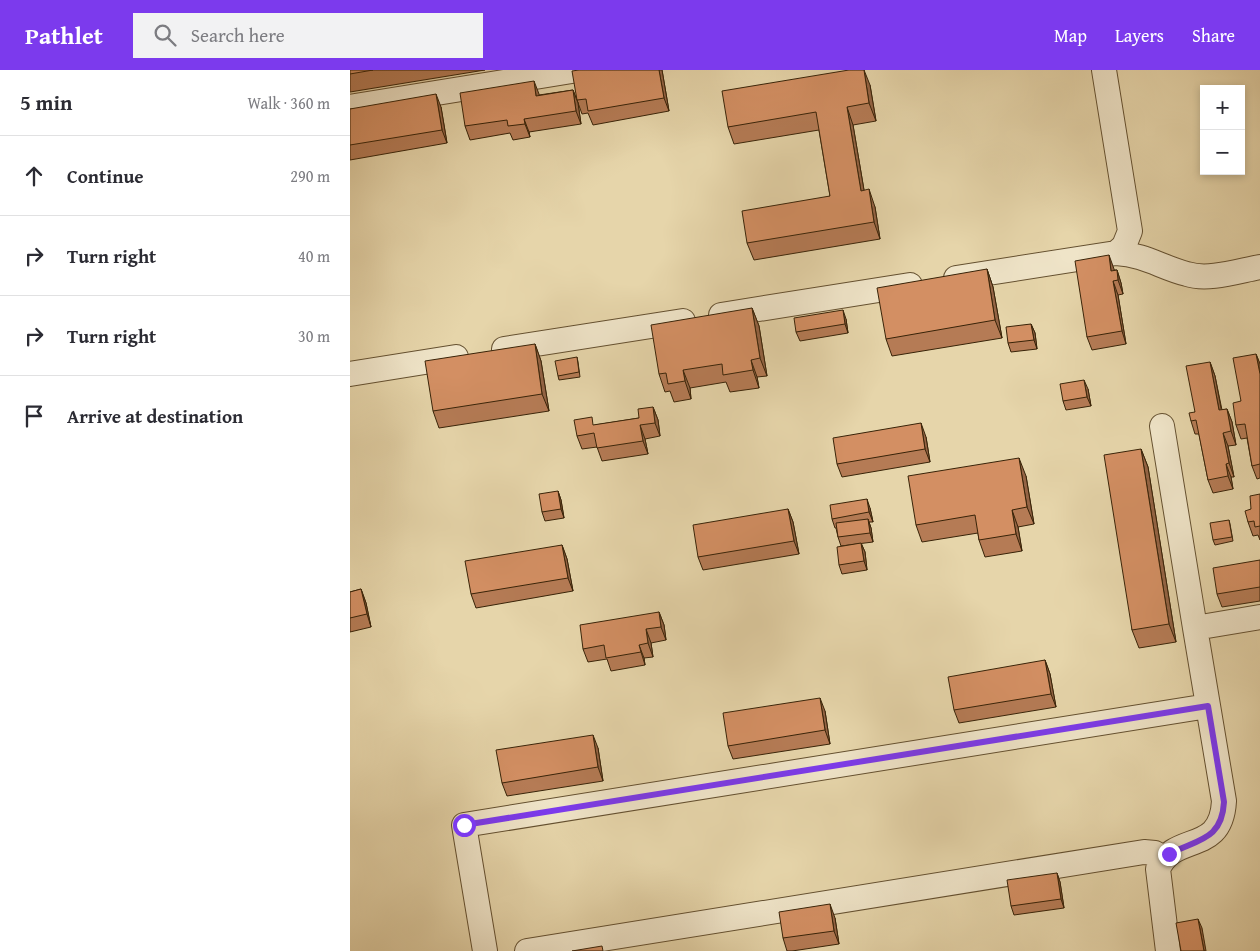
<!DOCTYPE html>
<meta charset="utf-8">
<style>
:root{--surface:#fff;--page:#f2f2f3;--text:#2b2b33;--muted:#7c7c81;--line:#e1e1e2;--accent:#7c3aed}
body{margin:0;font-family:"Gentium Book Plus",serif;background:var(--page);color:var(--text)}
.controls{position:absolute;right:15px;top:15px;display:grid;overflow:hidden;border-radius:0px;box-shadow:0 2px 8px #0003}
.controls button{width:45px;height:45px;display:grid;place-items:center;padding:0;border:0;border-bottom:1px solid var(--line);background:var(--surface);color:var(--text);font:25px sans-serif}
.stop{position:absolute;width:15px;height:15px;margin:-11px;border:4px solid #7c3aed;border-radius:50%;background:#fff}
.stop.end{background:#7c3aed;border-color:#fff;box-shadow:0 1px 5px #0008}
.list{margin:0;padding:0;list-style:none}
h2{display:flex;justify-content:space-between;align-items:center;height:65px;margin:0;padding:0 20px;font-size:21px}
h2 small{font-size:16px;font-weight:400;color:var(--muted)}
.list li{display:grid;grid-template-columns:32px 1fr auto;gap:15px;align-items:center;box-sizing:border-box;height:80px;padding:0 20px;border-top:1px solid var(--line)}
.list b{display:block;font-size:19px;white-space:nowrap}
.list em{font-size:16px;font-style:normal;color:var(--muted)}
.icon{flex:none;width:28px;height:28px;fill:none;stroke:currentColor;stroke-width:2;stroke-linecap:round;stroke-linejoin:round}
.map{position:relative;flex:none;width:910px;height:881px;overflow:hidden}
header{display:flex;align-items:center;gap:30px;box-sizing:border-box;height:70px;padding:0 25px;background:var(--accent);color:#fff}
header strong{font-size:24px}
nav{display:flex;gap:28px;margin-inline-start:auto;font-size:18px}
.search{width:350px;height:45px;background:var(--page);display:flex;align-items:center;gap:12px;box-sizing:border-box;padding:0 18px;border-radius:0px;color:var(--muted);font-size:19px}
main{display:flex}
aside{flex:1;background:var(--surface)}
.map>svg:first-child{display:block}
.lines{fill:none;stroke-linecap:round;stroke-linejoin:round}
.minor-casing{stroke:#645030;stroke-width:26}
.minor{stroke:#efe4c8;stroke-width:24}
.wall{fill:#b57b55;stroke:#382308}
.shaded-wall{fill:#946445;stroke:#382308}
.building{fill:#d38f63;stroke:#382308}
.route{stroke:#7c3aed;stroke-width:6}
</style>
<header>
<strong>Pathlet</strong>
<div class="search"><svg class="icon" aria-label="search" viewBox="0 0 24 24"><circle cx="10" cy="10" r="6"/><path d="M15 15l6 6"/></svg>Search here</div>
<nav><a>Map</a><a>Layers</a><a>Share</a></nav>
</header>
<main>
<aside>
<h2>5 min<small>Walk · 360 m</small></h2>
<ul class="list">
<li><svg class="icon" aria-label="ahead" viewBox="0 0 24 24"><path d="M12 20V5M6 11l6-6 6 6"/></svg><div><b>Continue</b></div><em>290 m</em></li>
<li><svg class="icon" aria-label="right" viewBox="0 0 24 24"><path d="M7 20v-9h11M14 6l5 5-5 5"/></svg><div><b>Turn right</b></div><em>40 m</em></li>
<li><svg class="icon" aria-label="right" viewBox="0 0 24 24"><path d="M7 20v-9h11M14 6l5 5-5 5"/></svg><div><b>Turn right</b></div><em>30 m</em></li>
<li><svg class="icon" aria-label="arrive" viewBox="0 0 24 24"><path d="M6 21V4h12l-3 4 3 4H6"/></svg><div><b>Arrive at destination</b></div></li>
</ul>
</aside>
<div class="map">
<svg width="910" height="881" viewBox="0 0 910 881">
<rect width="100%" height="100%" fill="#e6d5aa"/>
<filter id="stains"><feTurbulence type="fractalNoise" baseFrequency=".004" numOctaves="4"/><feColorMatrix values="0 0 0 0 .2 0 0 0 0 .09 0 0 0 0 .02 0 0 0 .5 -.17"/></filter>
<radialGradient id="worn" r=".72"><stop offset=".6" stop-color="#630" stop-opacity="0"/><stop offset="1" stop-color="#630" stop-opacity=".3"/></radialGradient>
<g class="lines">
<defs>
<path id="minor" d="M754 0 780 161 774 176 766 183
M0 37 228 0
M606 208 766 183C796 185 810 197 837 204 858 211 888 201 910 197
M371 245 560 215
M154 279 333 251
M0 304 106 287
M812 356 845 558 910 547
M135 881 114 755 858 636
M177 881 794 782 805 783 814 788
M818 881 808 799C825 761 871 786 874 731L845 558"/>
</defs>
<use href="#minor" class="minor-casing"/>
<use href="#minor" class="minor"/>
</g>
<path class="wall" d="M0 0H135L0 22Z
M229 0H312L319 41 243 55 238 43 232 44 227 30Z
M520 15 526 51 503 55 514 120 525 137 530 169 404 190 397 173 480 126 469 60 384 74 378 57Z
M223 20 228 33 231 54 179 62 180 67 163 70 160 63 120 70 115 56 189 25Z
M91 37 97 73 0 90V39Z
M637 199 643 217 652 268 542 286 536 269Z
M764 200H767L771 213 773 224 768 225 776 274 742 280 737 267Z
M402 238 409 256 417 306 407 307 409 318 380 322 376 312 340 318 341 329 324 332 320 321 315 322 309 304Z
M496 249 498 263 450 271 446 262Z
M681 254 685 263 687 279 661 282 658 273Z
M185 274 191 291 199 341 89 358 83 341Z
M906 284 910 294V408L907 409 902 396 897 368 891 369 886 355 891 331Z
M227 287 228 292 230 307 209 310 208 306Z
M860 292 865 306 872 340 877 339 882 352 886 375 878 376 884 407H881L883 419 863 423 858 410 849 364H845L841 351 845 342Z
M738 319 741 336 716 340 713 331Z
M303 337 308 350 310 366 295 369 298 384 252 391 247 377 232 379 227 366 245 355 289 348Z
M576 367 580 392 492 407 487 394Z
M791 379 798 397 826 572 789 578 782 560Z
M676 406 684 454 668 457 672 481 635 487 629 470 628 463 572 472 566 455Z
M208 421 211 430 214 448 195 451 192 442Z
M910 424V470L908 465 903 466 898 452 901 439Z
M520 438 523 452H519L521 458 523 472 491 476 488 467 486 458H485L482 449Z
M438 439 443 452 449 484 353 500 348 487Z
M879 450 880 454 883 471 865 475 863 470Z
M511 473 515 482 517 500 492 504 489 495Z
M212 475 217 489 223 521 126 538 121 524Z
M910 490V531L872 537 867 524Z
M11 519 16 533 21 557 0 562V522Z
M309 542 314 555 316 570 301 573 303 587 294 588 295 595 261 601 257 589 238 592 233 579Z
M695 590 700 604 706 637 609 653 604 640Z
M475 641 480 674 383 689 378 676Z
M248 678 253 711 157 726 152 713Z
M707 803 710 812 714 838 664 845 661 836Z
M485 848 489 874 442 881H437L433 868Z"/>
<path class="shaded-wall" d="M309 0H312L319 41 314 28Z
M514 0 520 15 526 51 519 33Z
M184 11 189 24 191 39 186 26Z
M223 20 228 33 231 54 226 41Z
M86 24 91 37 97 73 92 60Z
M497 37 503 55 517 138 511 121Z
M174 49 179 62 180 67 175 54Z
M519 119 525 137 530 169 524 152Z
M759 185 764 199 766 211 761 201Z
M637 199 643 217 652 268 645 250Z
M767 200 771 213 773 224 768 210Z
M763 211 768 225 776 274 772 261Z
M402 238 409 256 417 306 410 288Z
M493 240 496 249 498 263 495 254Z
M681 254 685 263 687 279 684 270Z
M185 274 191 291 199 341 192 324Z
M906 284 910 294V304Z
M401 290 407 307 409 318 403 300Z
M860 292 865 306 874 354 869 340Z
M333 300 340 318 341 329 335 311Z
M734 310 738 319 741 336 737 327Z
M303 337 308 350 310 366 305 353Z
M877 339 882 352 886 375 881 361Z
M571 353 576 367 580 392 575 379Z
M290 355 295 369 298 384 293 371Z
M873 363 878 376 884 407 879 393Z
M791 379 798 397 826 572 819 554Z
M669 388 676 406 684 454 677 437Z
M876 394 881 407 883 419 878 406Z
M208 421 211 430 214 448 211 439Z
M517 429 520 438 523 452 519 442Z
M438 439 443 452 449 484 444 471Z
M662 440 668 457 672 481 666 464Z
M518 449 521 458 523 472 520 463Z
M511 473 515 482 517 500 514 491Z
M212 475 217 489 223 521 218 508Z
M11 519 16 533 21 557 17 544Z
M309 542 314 555 316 570 311 557Z
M296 559 301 573 303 587 298 573Z
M289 575 294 588 295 595 291 582Z
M695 590 700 604 706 637 701 624Z
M470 628 475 641 480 674 475 660Z
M243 665 248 678 253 711 248 697Z
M707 803 710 812 714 838 711 829Z
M480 834 485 848 489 874 484 861Z
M848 849 852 858 856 881H854Z"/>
<path class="building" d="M0 0H23L0 4Z
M229 0H309L314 28 238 41 236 29 227 30 222 1Z
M499 0H514L519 33 497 37 511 121 519 119 524 152 397 173 392 141 480 126 466 42 378 57 372 21Z
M184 11 186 26 223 20 226 41 174 49 175 54 158 56 157 50 115 56 110 23Z
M86 24 92 60 0 75V39Z
M759 185 761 201 767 200 768 210 763 211 772 261 737 267 725 191Z
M637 199 645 250 536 269 527 218Z
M402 238 410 288 401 290 403 300 373 305 372 294 333 300 335 311 318 314 316 303 309 304 301 255Z
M493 240 495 254 446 262 444 248Z
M681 254 684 270 658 273 656 257Z
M185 274 192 324 83 341 75 291Z
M906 284 910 304V394L902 396 895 354 886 355 883 333 891 331 883 288Z
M227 287 229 302 208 306 205 291Z
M860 292 869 340 877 339 881 361 873 363 879 393 876 394 878 406 858 410 846 350 841 351 839 343 845 342 836 296Z
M734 310 737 327 713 331 710 314Z
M303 337 305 353 290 355 293 371 247 378 244 363 227 366 224 350 242 347 243 355 289 348 288 339Z
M571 353 575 379 487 394 483 368Z
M791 379 819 554 782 560 754 385Z
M669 388 677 437 662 440 666 464 629 470 625 445 566 455 558 406Z
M208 421 211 439 192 442 189 424Z
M910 424V456L905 457 904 451 898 452 895 441 901 439 900 426Z
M517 429 519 442 482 449 480 435Z
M438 439 444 471 348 487 343 455Z
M518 449 520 463 488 467 486 453Z
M879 450 882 467 863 470 860 453Z
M511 473 514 491 489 495 487 477Z
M212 475 218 508 121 524 115 491Z
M910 490V517L867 524 863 498Z
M11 519 17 544 0 548V522Z
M309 542 311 557 296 559 298 573 289 575 291 582 256 588 254 575 233 579 230 555Z
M695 590 701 624 604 640 598 607Z
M470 628 475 660 378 676 373 643Z
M243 665 248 697 152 713 146 680Z
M707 803 711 829 661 836 657 810Z
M480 834 484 861 433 868 429 842Z
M848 849 854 881H831L826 853Z
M252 876 253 881H222Z"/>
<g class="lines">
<path class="route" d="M114 755 858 636 874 732C872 770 848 769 819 784"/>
</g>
<rect width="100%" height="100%" filter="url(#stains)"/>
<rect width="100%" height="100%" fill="url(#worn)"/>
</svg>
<div class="controls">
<button>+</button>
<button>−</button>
</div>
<div class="stop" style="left:114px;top:755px"></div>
<div class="stop end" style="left:819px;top:784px"></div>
</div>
</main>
